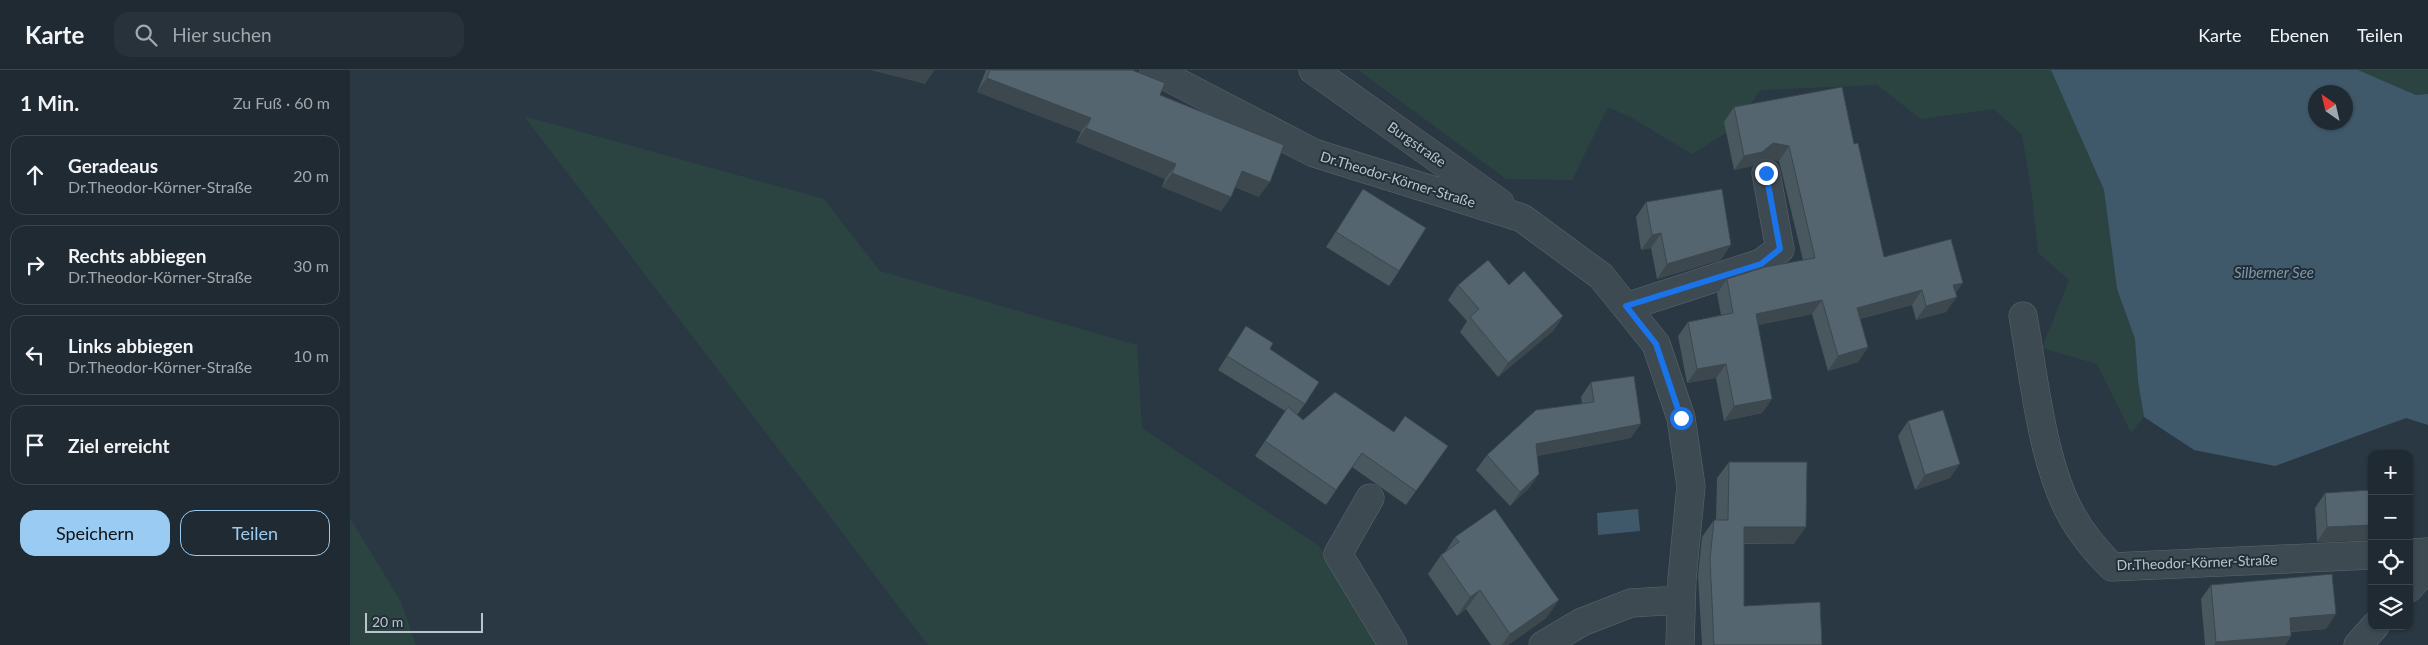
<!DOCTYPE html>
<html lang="de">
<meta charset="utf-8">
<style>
:root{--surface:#1f2a32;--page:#27323a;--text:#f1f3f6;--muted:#a1a7ac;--line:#3c464d;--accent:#99cbf3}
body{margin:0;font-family:Lato,sans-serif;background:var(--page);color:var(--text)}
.controls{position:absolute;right:15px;bottom:15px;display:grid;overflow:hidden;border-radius:10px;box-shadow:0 1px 4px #0004}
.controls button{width:45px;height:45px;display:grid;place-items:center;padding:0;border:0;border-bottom:1px solid var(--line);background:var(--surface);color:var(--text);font:25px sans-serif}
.compass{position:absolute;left:1958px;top:15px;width:45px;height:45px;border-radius:50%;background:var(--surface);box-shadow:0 1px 4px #0004;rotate:326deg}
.scale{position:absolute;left:15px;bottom:12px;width:118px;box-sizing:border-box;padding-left:5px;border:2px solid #bbc4cc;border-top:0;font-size:14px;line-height:18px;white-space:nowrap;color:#bbc4cc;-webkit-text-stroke:4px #222f38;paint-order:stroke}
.stop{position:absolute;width:15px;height:15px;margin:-11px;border:4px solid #1a73e8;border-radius:50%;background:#fff}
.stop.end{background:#1a73e8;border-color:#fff;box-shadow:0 1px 5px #0008}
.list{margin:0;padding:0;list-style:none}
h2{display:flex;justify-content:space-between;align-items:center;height:65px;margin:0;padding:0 20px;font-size:21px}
h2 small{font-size:16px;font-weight:400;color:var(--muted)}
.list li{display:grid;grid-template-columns:32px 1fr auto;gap:15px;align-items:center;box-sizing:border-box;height:80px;margin:0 10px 10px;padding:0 10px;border:1px solid var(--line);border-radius:15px}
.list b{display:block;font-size:19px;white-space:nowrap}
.list p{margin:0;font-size:16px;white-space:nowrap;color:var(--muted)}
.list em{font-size:16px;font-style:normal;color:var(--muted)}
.actions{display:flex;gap:10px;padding:15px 20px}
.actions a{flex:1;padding:11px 0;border:1px solid var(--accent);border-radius:15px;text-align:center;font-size:18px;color:var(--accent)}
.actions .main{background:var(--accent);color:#111}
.icon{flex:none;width:28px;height:28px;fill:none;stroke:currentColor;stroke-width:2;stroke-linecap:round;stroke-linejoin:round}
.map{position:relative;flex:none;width:2078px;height:575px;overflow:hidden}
header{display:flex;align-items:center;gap:30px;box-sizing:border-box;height:70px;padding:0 25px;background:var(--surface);border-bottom:1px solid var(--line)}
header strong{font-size:24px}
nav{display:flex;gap:28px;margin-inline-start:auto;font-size:18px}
.search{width:350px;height:45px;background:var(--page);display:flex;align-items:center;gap:12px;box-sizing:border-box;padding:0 18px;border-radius:15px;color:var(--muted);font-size:19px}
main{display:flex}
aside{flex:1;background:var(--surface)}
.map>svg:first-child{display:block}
.green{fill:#2b4442}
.water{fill:#40596a;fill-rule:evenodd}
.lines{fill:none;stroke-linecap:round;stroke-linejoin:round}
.minor-casing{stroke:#5c6770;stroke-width:29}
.minor{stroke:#3e4a52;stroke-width:28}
.wall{fill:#49575f}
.shaded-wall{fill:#3c474e}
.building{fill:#55656f;stroke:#3c474e}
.route{stroke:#1a73e8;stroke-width:6}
.labels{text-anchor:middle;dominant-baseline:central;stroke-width:4;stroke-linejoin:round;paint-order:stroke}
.street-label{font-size:14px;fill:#bbc4cc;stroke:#222f38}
.water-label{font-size:15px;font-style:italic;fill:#7e99ac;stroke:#222f38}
</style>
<header>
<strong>Karte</strong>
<div class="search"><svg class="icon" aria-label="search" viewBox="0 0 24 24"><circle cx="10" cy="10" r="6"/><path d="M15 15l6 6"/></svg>Hier suchen</div>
<nav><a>Karte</a><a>Ebenen</a><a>Teilen</a></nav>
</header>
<main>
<aside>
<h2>1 Min.<small>Zu Fuß · 60 m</small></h2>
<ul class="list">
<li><svg class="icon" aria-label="ahead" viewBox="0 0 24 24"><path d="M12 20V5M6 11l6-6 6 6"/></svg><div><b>Geradeaus</b><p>Dr.Theodor-Körner-Straße</p></div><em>20 m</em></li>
<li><svg class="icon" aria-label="right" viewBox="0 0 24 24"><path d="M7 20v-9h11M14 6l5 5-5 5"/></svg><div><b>Rechts abbiegen</b><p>Dr.Theodor-Körner-Straße</p></div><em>30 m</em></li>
<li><svg class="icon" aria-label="left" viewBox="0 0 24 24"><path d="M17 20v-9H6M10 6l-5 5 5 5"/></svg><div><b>Links abbiegen</b><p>Dr.Theodor-Körner-Straße</p></div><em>10 m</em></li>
<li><svg class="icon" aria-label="arrive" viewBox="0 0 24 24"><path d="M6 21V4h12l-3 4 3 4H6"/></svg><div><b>Ziel erreicht</b></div></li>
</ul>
<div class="actions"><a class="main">Speichern</a><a>Teilen</a></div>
</aside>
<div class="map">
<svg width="2078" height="575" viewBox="0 0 2078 575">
<rect width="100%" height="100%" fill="#293843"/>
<path class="green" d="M1008 0H1701L1754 120 1767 219 1785 269 1788 311 1794 347 1781 363 1747 294 1692 278 1719 210 1688 183 1681 118 1672 65 1644 39 1571 49 1527 15 1410 20 1386 57 1342 84 1282 48 1258 37 1222 110 1156 109Z
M2008 0H2078V24L2066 25Z
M174 46 474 129 530 201 787 275 792 358 969 476 1031 575H578Z
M0 448 51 532 66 575H0Z"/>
<path class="water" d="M1701 0H2008L2066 25 2078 24V355L2056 348 1925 396 1844 380 1794 347 1788 311 1785 269 1767 219 1754 120ZM1966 22H1996V52H1966Z
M1288 439 1290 461 1248 465 1247 443Z"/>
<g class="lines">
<defs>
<path id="minor" d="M804 0 964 83 1172 148 1251 206 1306 274 1331 348 1341 416 1332 509 1330 575
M963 0 1150 133
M1276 237 1411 193 1430 179 1416 103
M1673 246C1684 307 1692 393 1722 446 1733 466 1747 482 1762 497L2022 485
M1020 428 988 484 1043 575
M2059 483 2078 482
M2059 518 2078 497
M1193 575 1232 552 1281 533 1331 530
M2008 575 2025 556"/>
</defs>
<use href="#minor" class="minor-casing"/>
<use href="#minor" class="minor"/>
</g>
<path class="wall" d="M636 0H782L810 25 909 127 885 117 881 127 871 141 812 117 815 109 726 72 731 62 627 22Z
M1384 37 1504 74 1534 187 1605 223 1596 242 1566 250 1562 235 1510 249 1518 277 1508 292 1478 301 1462 244 1408 255 1422 329 1412 343 1374 351 1366 308 1337 313 1328 266 1338 252 1371 245 1367 224 1377 209 1453 190 1429 91 1413 88 1402 96 1384 100 1374 52Z
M1013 119 1049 201 1039 216 976 177Z
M1296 132 1371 190 1307 209 1301 178 1291 180 1286 147Z
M1108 215H1159L1213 246 1203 261 1148 307 1110 262 1117 251 1098 230Z
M896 256 920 279 955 334 947 345 953 350 1044 362 1098 376 1056 435 1002 397 976 435 905 386 935 341 868 300Z
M1241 312 1281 368 1187 386 1189 404 1179 418 1160 436 1126 400 1137 385 1232 334 1231 327Z
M1558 351 1600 408 1565 420 1548 366Z
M1379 392 1444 474H1394V536L1472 575H1352L1348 506 1352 467 1364 450H1366L1367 408Z
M1975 423 2022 470 1967 472 1965 438Z
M1105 467 1209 530 1196 548 1158 575H1141L1116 539 1107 546 1078 504 1091 485 1095 482Z
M1861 515 1976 559 1941 562V566L1935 575H1855L1851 529Z"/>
<path class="shaded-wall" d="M520 0H585L575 14Z
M637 8 741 48 731 62 627 22Z
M736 58 826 94 815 109 726 72Z
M1423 73 1439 76 1429 91 1413 88 1402 96 1384 100 1394 86Z
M892 101 920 112 909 127 882 115Z
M822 103 881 127 871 141 812 117Z
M1311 163 1301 178 1291 180 1302 165Z
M1381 175 1371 190 1307 209 1317 194Z
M1613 213 1603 227V215Z
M1572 220 1562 235 1497 252 1507 238Z
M1607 227 1596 242 1566 250 1576 236Z
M1472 230 1462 244 1396 258 1406 244Z
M1213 246 1203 261 1148 307 1158 293Z
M1518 277 1508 292 1478 301 1488 286Z
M1376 294 1366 308 1337 313 1347 299Z
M1422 329 1412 343 1374 351 1384 336Z
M1291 354 1281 368 1176 388 1186 374Z
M1610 394 1600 408 1565 420 1575 405Z
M1189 404 1179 418 1160 436 1170 422Z
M2022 455V470L1967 472 1977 457Z
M1394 457H1456L1444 474 1382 473Z
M1130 520 1116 539 1107 546 1120 527Z
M1209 530 1196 548 1158 575H1152L1160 564Z
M1986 544 1976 559 1930 562 1940 548Z
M1941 566 1935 575H1864L1866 572Z"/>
<path class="building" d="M640 0H782L815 13 810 25 934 75 920 112 892 101 881 127 822 103 826 94 736 58 741 48 637 8Z
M1492 17 1504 74 1508 73 1534 187 1601 169 1613 213 1603 215 1607 227 1576 236 1572 220 1507 238 1518 277 1488 286 1472 230 1406 244 1422 329 1384 336 1376 294 1347 299 1338 252 1383 243 1377 209 1415 197 1465 188 1439 76 1423 73 1412 82 1394 86 1384 37Z
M1013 119 1076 158 1049 201 986 162Z
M1372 119 1381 175 1317 194 1311 163 1302 165 1296 132Z
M1138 190 1159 215 1174 201 1213 246 1158 293 1120 247 1129 239 1108 215Z
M896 256 923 273 920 279 969 312 955 334 877 286Z
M1284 306 1291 354 1186 374 1189 404 1170 422 1137 385 1186 340 1244 332 1241 312Z
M985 322 1044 362 1055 346 1098 376 1066 421 1012 383 986 420 915 371 938 337 953 350Z
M1593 340 1610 394 1575 405 1558 351Z
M1379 392H1457L1456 457H1394V536L1470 532 1472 575H1364L1360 489 1364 450H1378Z
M2022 420V455L1977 457 1975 423Z
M1145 439 1209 530 1160 564 1130 520 1120 527 1091 485 1109 472 1105 467Z
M1982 504 1986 544 1940 548 1941 566 1866 572 1861 515Z"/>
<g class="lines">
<path class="route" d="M1331 348 1306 274 1276 236 1411 194 1430 179 1416 103"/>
</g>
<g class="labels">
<g class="street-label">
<text transform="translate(1067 74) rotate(35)">Burgstraße</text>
<text transform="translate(1048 109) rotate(17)">Dr.Theodor-Körner-Straße</text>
<text transform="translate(1847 492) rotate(-2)">Dr.Theodor-Körner-Straße</text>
</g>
<g class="water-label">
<text x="1924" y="202">Silberner See</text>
</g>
</g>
</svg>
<div class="controls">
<button>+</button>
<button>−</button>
<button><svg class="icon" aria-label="locate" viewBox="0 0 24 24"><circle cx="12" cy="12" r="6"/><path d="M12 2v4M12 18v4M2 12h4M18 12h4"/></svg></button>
<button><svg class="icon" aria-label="layers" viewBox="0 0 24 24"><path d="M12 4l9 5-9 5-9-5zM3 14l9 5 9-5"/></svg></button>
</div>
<svg class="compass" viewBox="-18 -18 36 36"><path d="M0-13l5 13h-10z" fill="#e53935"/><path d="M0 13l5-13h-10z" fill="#a1a7ac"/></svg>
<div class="scale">20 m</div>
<div class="stop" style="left:1331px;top:348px"></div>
<div class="stop end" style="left:1416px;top:103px"></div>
</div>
</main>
